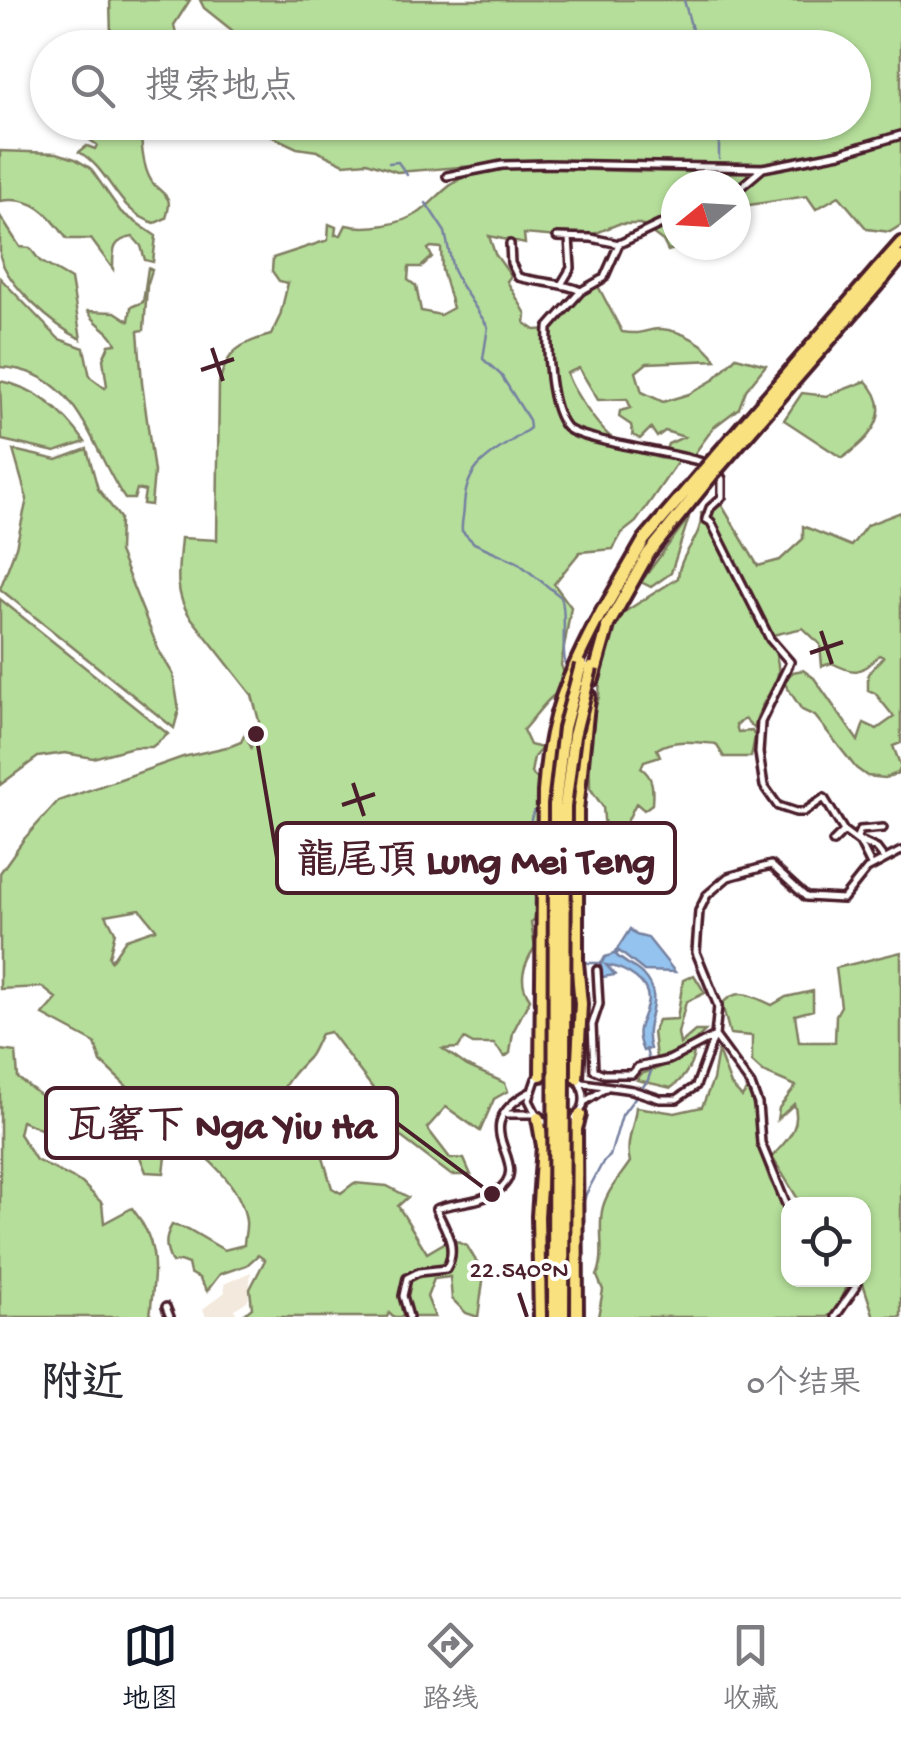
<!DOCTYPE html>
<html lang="zh">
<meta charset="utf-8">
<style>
:root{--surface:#fff;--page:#f2f2f3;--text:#2b2b33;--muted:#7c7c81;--line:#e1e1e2;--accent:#111827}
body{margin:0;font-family:"Gochi Hand","LXGW WenKai TC",sans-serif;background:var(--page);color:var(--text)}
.controls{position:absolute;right:30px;bottom:30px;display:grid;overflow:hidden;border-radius:20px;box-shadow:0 2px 8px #0004}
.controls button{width:90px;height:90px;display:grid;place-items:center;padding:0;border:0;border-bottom:2px solid var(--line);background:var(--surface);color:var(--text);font:50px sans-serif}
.compass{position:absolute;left:661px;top:170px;width:90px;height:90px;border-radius:50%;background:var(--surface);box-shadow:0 2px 8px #0004;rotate:252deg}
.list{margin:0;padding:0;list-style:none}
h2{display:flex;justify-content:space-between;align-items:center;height:130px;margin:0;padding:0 40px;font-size:42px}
h2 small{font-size:32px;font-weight:400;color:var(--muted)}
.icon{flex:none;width:55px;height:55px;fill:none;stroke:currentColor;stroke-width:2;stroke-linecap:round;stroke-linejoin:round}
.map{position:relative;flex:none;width:901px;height:1317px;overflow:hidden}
.search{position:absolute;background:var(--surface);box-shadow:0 2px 8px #0004;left:30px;right:30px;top:30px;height:110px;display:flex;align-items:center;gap:25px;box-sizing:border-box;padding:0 35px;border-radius:55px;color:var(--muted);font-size:38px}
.sheet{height:280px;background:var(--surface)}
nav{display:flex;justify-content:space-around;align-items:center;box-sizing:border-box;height:140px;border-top:2px solid var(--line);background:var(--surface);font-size:28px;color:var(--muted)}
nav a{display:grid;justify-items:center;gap:5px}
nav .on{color:var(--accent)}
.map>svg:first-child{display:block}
.built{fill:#f3e9dc}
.green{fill:#b5de9a;stroke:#807e62;stroke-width:2.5;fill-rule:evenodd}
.water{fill:#93c3ee;stroke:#7681a0;stroke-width:2.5}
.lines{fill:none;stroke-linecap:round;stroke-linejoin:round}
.stream{stroke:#7681a0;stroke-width:2.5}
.street-casing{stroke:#4a1f2b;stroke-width:12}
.highway-casing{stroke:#4a1f2b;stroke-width:18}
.street{stroke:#fff;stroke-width:5}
.highway{stroke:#fae180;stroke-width:10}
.highway-bridge-casing{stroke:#4a1f2b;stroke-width:18;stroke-linecap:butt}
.highway-bridge{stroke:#fae180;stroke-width:10}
.ticks{fill:none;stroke:#4a1f2b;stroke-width:4}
.ticks-label{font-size:25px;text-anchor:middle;fill:#4a1f2b;stroke:#fff;stroke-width:8;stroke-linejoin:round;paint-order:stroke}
.leader{fill:none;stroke:#4a1f2b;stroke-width:4}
.callout-dot{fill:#4a1f2b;stroke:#fff;stroke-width:4}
.callout{fill:#fff;stroke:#4a1f2b;stroke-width:4}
.callout-label{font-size:40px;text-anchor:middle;font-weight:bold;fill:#4a1f2b}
</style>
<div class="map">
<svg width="901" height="1317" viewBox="0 0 901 1317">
<rect width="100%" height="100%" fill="#fff"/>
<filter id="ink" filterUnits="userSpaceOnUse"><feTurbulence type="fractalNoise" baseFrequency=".01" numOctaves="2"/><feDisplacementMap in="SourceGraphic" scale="20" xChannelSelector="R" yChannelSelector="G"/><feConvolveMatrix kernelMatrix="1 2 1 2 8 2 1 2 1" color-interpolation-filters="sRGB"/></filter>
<g filter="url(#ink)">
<path class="built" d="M251 1272 248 1300 235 1309 237 1317H206L203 1309 225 1292 224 1284Z"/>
<path class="green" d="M110 0H190L174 25 179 47H95L100 37H111Z
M200 0H901V225L890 232 867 229 839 196 816 209 807 196 736 207V185H676V245H687L668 251 663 241 640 224H618L582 239 524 234 525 244 489 236 495 254 511 276 507 281 526 314 525 323 535 330 553 329 588 289 598 286 622 332C644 336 647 328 661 329 680 330 707 344 716 360L647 363 636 372 642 392 663 402 689 394 713 380 736 357 766 365 746 390 739 408 714 427 692 457 673 455 666 450 668 444 684 437 665 431 657 437 651 428 640 439 633 435 631 425 619 417 620 411 631 408 627 399 598 400 579 368 567 373C571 389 598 427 612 438 627 450 660 461 679 460L636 522 622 533 613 549 580 552 554 584 571 607 561 665 569 687C550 692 537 715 523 730L530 745 542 748 534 757 531 773 542 783C540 811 535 835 536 863 537 878 543 895 546 911L531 922 535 947C524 964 517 981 530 999L513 1032 510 1053 505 1057 494 1044H473L464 1039 458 1048 443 1049 467 1066 505 1083 508 1091 494 1099 480 1131 446 1107 427 1128 450 1158 464 1159 471 1175H451L401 1137 381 1099 330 1032 321 1034C316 1042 314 1051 308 1058 295 1071 284 1083 278 1101L293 1123 311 1127C322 1148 325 1166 332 1188L341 1193 354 1183 387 1186 408 1197 398 1206 427 1253 451 1239 467 1246 484 1274 478 1317 466 1313 452 1299 450 1277 434 1279 427 1297 435 1317H393L389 1313 387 1317H241L252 1308 250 1289 265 1260 258 1255 247 1265 220 1274 207 1291 199 1278 190 1273 188 1264 180 1261 172 1263C165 1249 164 1238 172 1225L188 1229 224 1250 244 1245C244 1238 247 1228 246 1221 242 1185 204 1154 177 1134L166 1157 164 1173 146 1172 138 1152 123 1150 110 1143 114 1121 93 1128 71 1124 78 1111 107 1095 124 1104 125 1124 137 1119 140 1099 101 1062 95 1043 43 1015 57 999 42 987 0 989V873L24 839 58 801 183 757 231 746 241 742 245 734 251 747 259 721 252 695 189 615C173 591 179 566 181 538L217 540 219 383C227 351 240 343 271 335L280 316 288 283 279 281 272 271 273 258 328 240 329 224 336 227 335 235H341L346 225C367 230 401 225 420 212 435 201 445 186 462 178 478 170 498 169 515 168 557 167 747 180 769 163L538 161 397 172 367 162 344 164 317 151 297 148 248 125 234 123 854 122V48L245 47 243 39 204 8ZM431 247 441 248 442 270 453 308 440 315 421 311 416 286 408 280 409 267H421L432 257 428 249ZM140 909 156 929 126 939 111 961 109 957 115 932 106 915Z
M66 123H143C139 137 143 169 152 182 164 197 174 194 166 218L155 223C117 213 111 170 79 152L87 146 95 149 97 145Z
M0 151 57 153 75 159 90 168 121 212 156 236 153 262 145 260 141 246 133 237C112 240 113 250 113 269L91 239H67C50 214 33 195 0 201Z
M0 216 20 247 30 248 40 261 71 279 81 339C54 326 7 285 0 256 0 244 0 228 0 216Z
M148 268 152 270 147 286 144 330 138 331 142 383 154 472 151 505 143 504 145 491 137 489 134 499H125C89 446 80 371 0 367V278L59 339 84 348 90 377 105 388 107 386 103 359 109 345 116 344C111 329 94 325 88 311L115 312 129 321 131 307 143 302Z
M0 381C37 388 63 411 85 442L55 452 2 440Z
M866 381C896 412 869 440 842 458L784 420 802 393 827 396Z
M87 449 98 489 120 518 119 552 159 651 173 674 179 710 174 728 0 589 16 547 27 499 13 450 57 460Z
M721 504 758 566 780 560 803 539V526L851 546 867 525 901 512V743L893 746 901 767 898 773 885 778 867 776 856 768 815 716 802 710 783 681 793 672 803 670 814 678 858 741 864 723 877 729 894 717 875 693 868 690V674L883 657 879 655C861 674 855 675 832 663L822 666 820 644 803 628 768 636C794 688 764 683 754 728L745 719 736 725 738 732 752 731 755 737 751 757H724L716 744C697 742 674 738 657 749L660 756 644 761 641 768C654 777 653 790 652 804L644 810 636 803 623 830 640 831 650 837 658 830 661 840 660 872 655 870 637 888 623 891 590 868 605 831 603 807 590 788 589 727 599 697 600 675 608 643 617 621 626 611 678 578C679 553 704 537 701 512L740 588 711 522 715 507Z
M689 517 671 573 651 587 641 582Z
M0 599 168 734 152 747H133L93 758 65 753 38 757 0 785Z
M901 952V1317H874L862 1280 864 1204H801L772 1157C787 1140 802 1127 794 1104L777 1120 779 1108 796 1086 763 1072 752 1062V1036L730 1034 722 1004C739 985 755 998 772 1005L786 997 813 991V1010L795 1015 799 1042H835L836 1015 841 1006 836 968Z
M694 975 705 993 686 1002 678 1033 680 1044 695 1031H705L693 1043C697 1060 685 1078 671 1088L637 1080 641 1074 676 1062 674 1053 656 1058 653 1032 658 1020 677 1019 683 980Z
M0 1050 16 1052 18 1078 57 1108 61 1133 52 1134 22 1121 19 1134 36 1160 82 1183 102 1203 104 1223 132 1208C162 1246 154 1272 150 1317H0Z
M718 1051 731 1085 742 1097 748 1088 755 1112 758 1144 770 1180 788 1215V1280H849C845 1292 839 1309 827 1317H598L603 1290 597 1276C606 1255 598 1233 602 1211 605 1193 620 1177 630 1162 625 1143 634 1127 636 1107L675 1113 702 1107 713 1080Z"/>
<path class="water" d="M630 929 636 935 648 938 675 972 644 971 619 951 616 955C624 963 634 966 642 974 668 1002 640 1018 650 1049L643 1051C633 1027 642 1026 647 1005 653 982 624 968 606 965L615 975 603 977 598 970 605 957 614 954Z"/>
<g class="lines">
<path class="stream" d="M684 0 697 48
M716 122 719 127V158
M389 163 398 162 407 175
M426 203 445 232 453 270 459 282 488 327 483 359 501 375 529 420 530 428C498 453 466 459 464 506 464 515 461 522 462 531L474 543 517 562 561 597C568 615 559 650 568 674
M540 788 538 779 545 747
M538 890C532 874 533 866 533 850 533 831 524 817 541 804
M581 958 588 963H601
M581 1266 584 1254 581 1211 586 1194 603 1162 610 1156 622 1115 648 1080 651 1071 646 1049"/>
<defs>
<path id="street" d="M447 176 502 165 547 164 763 168 840 153 901 135
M736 191 763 168
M676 217 619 244 604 278 581 291 548 328C547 353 549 407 566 427 578 441 680 453 708 464
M557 237 591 238 619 244
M510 244 511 263 518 277C540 283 561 282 581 291
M562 283 571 268 569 238
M717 470 722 479V497L710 508 706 519 711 522 770 639 790 662 761 722 759 753 764 786 778 806 796 812H804L824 798 844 831 860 843 871 865
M883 828 860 830 856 839 877 849 883 857
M833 842 844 831
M597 970 599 1004 592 1025 594 1070 604 1074H632L638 1067 669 1060 713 1037
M555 1070 536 1079 529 1100 538 1118 555 1126
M566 1071 583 1083 632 1090 660 1099H677L696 1086 714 1037
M586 1101 606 1088
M506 1114H534
M566 1124C584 1115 589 1099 579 1082
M788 1209 761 1143 758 1104 751 1085 715 1036 718 1006 696 952 699 911 707 895 728 877 771 865 806 897 843 899 867 869 901 851
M166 1307 170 1317
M409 1317 403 1296 407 1278 419 1272 446 1269C459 1248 445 1229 436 1209 457 1201 478 1204 497 1191 538 1163 460 1129 530 1092
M835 1317 857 1285 854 1280"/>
<path id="highway" d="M877 270 901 243
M885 276 901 257
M602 613 644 540 704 470
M607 627 648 554 711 476
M593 679 609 622
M541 1075 544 792C549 717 568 674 603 609
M577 1078 581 1004 577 962V811L589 695
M538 1118 543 1146 538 1216 540 1317
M577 1317 576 1129 580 1115"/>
</defs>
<use href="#street" class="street-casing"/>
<use href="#highway" class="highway-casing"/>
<use href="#street" class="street"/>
<use href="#highway" class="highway"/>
<defs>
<path id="highway-bridge" d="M704 470 877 270
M711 476 885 276
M554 1317 555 805 564 728 581 665
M563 1317 565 807 574 736 591 668"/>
</defs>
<use href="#highway-bridge" class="highway-bridge-casing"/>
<use href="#highway-bridge" class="highway-bridge"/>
</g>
</g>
<path class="ticks" d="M212 348 223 381M201 370 234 359M821 631 832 664M810 653 843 642M353 783 364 816M342 805 375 794M519 1293 527 1317"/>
<g class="ticks-label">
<text x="519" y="1277">22.540°N</text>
</g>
<path class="leader" d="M256 734L277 858M492 1194L397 1123"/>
<g class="callout-dot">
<circle cx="256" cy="734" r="10"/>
<circle cx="492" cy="1194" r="10"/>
</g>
<g class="callout">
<rect x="277" y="823" width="398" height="70" rx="10"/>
<rect x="46" y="1088" width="351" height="70" rx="10"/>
</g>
<g class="callout-label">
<text x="476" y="872">龍尾頂 Lung Mei Teng</text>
<text x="221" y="1137">瓦窰下 Nga Yiu Ha</text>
</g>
</svg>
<div class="controls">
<button><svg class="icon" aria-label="locate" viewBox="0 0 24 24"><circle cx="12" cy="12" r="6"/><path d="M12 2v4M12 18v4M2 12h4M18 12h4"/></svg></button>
</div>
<svg class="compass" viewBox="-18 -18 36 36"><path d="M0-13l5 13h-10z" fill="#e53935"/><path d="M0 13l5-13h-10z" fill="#7c7c81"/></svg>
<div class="search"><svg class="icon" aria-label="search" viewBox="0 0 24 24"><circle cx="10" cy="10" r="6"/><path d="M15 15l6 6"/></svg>搜索地点</div>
</div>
<section class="sheet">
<h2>附近<small>0个结果</small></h2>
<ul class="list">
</ul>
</section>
<nav>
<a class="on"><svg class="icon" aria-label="map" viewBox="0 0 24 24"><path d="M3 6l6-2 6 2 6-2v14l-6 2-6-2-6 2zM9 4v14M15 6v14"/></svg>地图</a>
<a><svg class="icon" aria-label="directions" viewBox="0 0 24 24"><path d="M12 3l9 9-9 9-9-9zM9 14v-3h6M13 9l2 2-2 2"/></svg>路线</a>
<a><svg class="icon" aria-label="saved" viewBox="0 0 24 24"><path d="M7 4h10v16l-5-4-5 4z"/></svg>收藏</a>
</nav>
